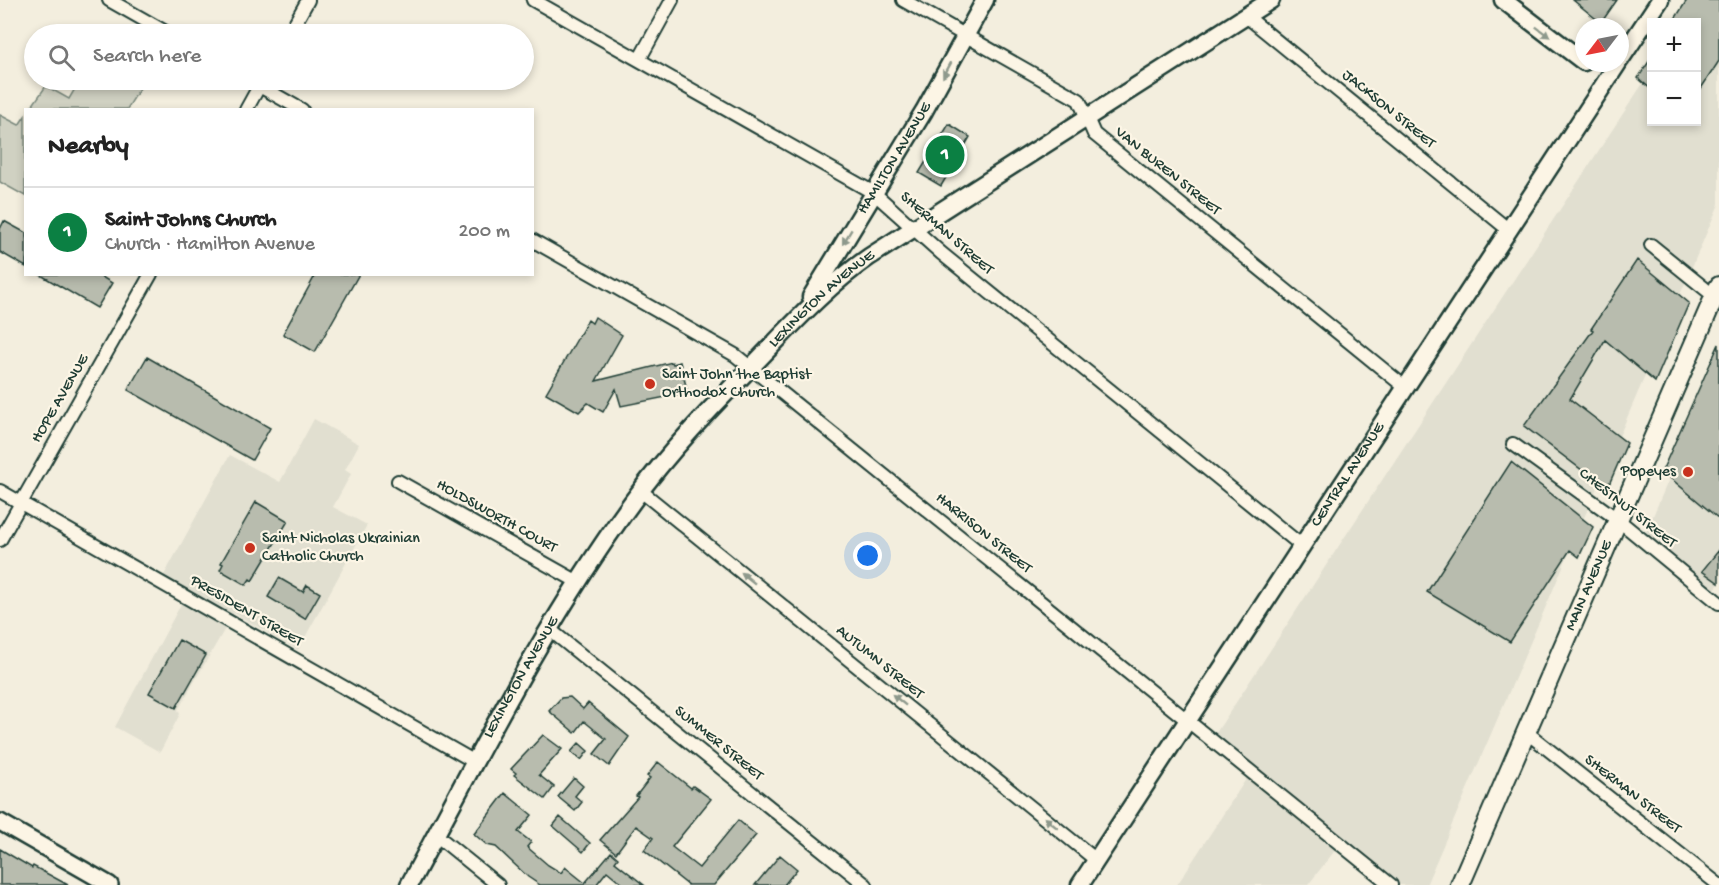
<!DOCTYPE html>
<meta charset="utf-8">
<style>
:root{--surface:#fff;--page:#f2f2f2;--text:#222;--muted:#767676;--line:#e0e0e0;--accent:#0b8043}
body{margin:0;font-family:"Gochi Hand",sans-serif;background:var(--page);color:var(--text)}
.controls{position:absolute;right:18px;top:18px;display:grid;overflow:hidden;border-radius:0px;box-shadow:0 3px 9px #0003}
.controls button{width:54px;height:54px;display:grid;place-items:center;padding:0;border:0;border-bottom:2px solid var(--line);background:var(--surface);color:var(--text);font:30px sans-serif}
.compass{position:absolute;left:1575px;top:18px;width:54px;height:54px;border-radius:50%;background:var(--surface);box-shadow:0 3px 9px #0003;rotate:238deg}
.you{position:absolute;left:868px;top:556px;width:21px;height:21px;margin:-15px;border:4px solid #fff;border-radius:50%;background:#1a73e8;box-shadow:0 0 0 9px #1a73e833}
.badge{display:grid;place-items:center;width:39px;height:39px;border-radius:50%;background:var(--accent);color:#fff;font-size:20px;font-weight:700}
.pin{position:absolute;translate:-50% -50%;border:3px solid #fff;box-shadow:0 2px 6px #0006}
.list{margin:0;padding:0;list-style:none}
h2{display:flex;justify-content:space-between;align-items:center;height:78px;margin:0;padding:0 24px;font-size:26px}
h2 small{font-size:20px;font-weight:400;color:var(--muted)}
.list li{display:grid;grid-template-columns:39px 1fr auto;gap:18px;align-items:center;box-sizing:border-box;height:90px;padding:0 24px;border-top:2px solid var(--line)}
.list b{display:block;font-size:22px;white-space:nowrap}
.list p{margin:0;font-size:20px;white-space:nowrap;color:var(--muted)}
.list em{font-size:20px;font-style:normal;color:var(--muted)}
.icon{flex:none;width:33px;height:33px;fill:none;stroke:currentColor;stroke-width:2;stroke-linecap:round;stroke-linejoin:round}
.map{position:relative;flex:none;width:1719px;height:885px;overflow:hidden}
.search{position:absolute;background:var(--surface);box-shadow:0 3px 9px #0003;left:24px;top:24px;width:510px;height:66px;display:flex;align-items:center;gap:15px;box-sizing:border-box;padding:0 21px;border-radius:33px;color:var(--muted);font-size:22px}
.panel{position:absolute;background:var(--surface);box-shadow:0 3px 9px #0003;left:24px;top:108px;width:510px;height:168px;border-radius:0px}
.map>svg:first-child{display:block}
.built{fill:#e1dfd0}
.green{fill:#d0d1c2;stroke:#78877b;stroke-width:1.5}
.building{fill:#b8bcae;stroke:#1f3d34;stroke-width:1.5}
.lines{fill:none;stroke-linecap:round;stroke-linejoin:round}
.minor-casing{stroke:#1f3d34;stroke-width:16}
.tertiary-casing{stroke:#1f3d34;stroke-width:20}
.secondary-casing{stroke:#1f3d34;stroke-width:21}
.primary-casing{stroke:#1f3d34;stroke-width:22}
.minor{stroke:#fcf5e5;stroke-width:12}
.tertiary{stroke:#fcf5e5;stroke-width:15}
.secondary{stroke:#fcf5e5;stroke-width:16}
.primary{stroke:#fcf5e5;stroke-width:18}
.oneway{fill:#8e998c}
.poi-dot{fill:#c8321e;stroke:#fcf5e5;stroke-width:2}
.labels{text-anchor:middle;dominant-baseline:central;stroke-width:4.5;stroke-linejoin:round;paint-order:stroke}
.street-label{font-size:16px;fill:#1f3d34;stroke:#fcf5e5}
.poi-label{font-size:16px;fill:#1f3d34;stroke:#fcf5e5;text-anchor:start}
</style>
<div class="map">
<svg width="1719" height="885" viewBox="0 0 1719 885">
<rect width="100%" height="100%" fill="#f3eede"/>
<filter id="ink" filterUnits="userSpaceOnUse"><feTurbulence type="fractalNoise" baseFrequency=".0167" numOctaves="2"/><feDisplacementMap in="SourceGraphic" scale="12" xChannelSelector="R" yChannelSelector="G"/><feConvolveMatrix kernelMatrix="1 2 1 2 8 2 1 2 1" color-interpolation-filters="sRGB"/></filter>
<g filter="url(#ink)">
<path class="built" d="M1698 0H1719V204L1426 885H1389L1340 844 1308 885H1177L1250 773 1210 742 1651 71 1652 122H1696V22H1683Z
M1719 362V584L1708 598 1641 544Z
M314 419 359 444 345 470 351 474 333 507 367 525 298 650 234 613 178 710 180 714 160 752 115 727 188 591 163 577 230 455 280 482Z"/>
<path class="green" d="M80 80H145L127 109H30L46 86 69 99Z
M0 115 19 125 25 116V196L0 182Z"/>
<path class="building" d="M1573 0H1617L1601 23Z
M1687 0H1719V61L1696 96V22H1673Z
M1652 57V90L1638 78Z
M949 124 970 137 941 186 919 173Z
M4 221 26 233V267L0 252V229Z
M1637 260 1689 303 1655 382 1605 340 1570 399 1627 443 1607 489 1524 426 1593 330 1591 329Z
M39 274H97L112 283 97 308Z
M316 274H359L315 352 283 334Z
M595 317 622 335 596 381 672 362 673 364 680 362 687 390 680 391 681 394 621 406 616 389 603 412 588 403 579 412 546 393 588 320 592 323Z
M1719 344V519L1662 471Z
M147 357 270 428 252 460 128 390Z
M1511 462 1593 527 1579 557 1570 550 1510 642 1427 592Z
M256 502 288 521 252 581 250 579 246 585 220 570 223 564 221 563Z
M1719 550V583L1702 571Z
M279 578 303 592 307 585 320 593 305 619 268 597Z
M179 640 206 655 176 708 149 693Z
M570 697 583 709 588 703 629 737 609 766 594 754 606 739 584 721 575 733 549 711 561 698Z
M543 735 562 749 539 775 554 787 545 799 514 775 516 773 511 769Z
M579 743 588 751 581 760 571 752Z
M658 762 691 788 693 786 711 799 672 847 699 868 738 820 756 835 714 885H688L644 850 653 838 636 826 616 853 600 840 638 797 636 796 650 778 647 776Z
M574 778 583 786 575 796 582 802 575 811 558 797Z
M505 793 532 815 518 832 531 842 527 847 548 865 561 873 565 867 585 883 611 852 618 858 615 862 644 885H624L607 871 596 885H540L528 877 496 847 487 845 474 834Z
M560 817 590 843 583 852 553 826Z
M0 849 32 868 33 866 68 885H0Z
M780 855 797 869 784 885H755Z"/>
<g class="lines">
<defs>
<path id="minor" d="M109 0 169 34
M533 0 874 193 941 253 1302 546
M903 0 1079 100 1094 134 1406 388
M1245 15 1510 231
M289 34 308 0
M639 60 672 0
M249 80 302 110
M246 110 262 81
M532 240 735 355 1391 885
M1651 245 1719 300
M1513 444 1617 519 1719 603
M398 481 578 582
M0 491 475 762
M641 491 1096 860
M0 540 151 274
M549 629 866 885
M1525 731 1719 885
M436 835 498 885"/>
<path id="tertiary" d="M0 822 110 885"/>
<g id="secondary">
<path d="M1503 0 1584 62"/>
<path d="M1620 60 1660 0"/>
<path id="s1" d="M811 297 924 111 985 0"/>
<path id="s2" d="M409 885C479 755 545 621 633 501 669 451 713 406 756 362 792 325 826 287 869 257L1271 0"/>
<path id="s3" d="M1080 885 1618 63"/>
</g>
<g id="primary">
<path id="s4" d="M1460 885 1719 286"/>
</g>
</defs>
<use href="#minor" class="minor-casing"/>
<use href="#tertiary" class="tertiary-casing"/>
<use href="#secondary" class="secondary-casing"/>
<use href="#primary" class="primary-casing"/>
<use href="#minor" class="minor"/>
<use href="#tertiary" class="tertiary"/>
<use href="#secondary" class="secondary"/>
<use href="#primary" class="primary"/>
</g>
<defs><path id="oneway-solid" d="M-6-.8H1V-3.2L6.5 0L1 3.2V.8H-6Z" transform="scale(1.5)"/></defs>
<g class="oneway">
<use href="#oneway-solid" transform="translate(1543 32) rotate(37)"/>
<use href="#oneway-solid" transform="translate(947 70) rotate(119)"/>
<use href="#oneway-solid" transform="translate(847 237) rotate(121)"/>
<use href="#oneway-solid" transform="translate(748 578) rotate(-141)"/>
<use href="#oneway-solid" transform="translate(899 700) rotate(-141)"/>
<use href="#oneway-solid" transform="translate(1051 823) rotate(-141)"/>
</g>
</g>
<g class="poi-dot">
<circle cx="650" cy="384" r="6"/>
<circle cx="1688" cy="472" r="6"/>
<circle cx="250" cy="548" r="6"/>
</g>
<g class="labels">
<g class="street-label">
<text transform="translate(1388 110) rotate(39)">JACKSON STREET</text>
<text stroke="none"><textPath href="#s1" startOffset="162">HAMILTON AVENUE</textPath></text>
<text transform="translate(1167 172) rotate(39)">VAN BUREN STREET</text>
<text transform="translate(946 234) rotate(41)">SHERMAN STREET</text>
<text stroke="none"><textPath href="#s2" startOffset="722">LEXINGTON AVENUE</textPath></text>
<text transform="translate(61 399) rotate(-60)">HOPE AVENUE</text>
<text stroke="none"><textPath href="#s3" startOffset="490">CENTRAL AVENUE</textPath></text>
<text transform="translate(1627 509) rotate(38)">CHESTNUT STREET</text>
<text transform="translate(496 517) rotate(29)">HOLDSWORTH COURT</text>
<text transform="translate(983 534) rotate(39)">HARRISON STREET</text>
<text stroke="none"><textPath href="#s4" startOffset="326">MAIN AVENUE</textPath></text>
<text transform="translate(246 612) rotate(30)">PRESIDENT STREET</text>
<text transform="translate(879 663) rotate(39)">AUTUMN STREET</text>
<text stroke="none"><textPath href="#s2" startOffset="236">LEXINGTON AVENUE</textPath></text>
<text transform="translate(718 744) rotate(39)">SUMMER STREET</text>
<text transform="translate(1632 795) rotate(38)">SHERMAN STREET</text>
</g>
<g class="poi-label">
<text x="662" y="375">Saint John the Baptist<tspan x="662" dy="18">Orthodox Church</tspan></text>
<text x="1676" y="472" text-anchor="end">Popeyes</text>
<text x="262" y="539">Saint Nicholas Ukrainian<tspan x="262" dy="18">Catholic Church</tspan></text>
</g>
</g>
</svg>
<div class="controls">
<button>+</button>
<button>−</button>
</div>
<svg class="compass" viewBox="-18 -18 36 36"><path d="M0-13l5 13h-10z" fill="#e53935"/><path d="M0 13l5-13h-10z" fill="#767676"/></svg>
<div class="you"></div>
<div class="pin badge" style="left:945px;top:155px">1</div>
<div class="search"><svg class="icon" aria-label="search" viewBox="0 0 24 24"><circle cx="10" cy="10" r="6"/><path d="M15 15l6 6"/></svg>Search here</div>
<section class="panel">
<h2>Nearby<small></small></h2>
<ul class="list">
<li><span class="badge">1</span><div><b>Saint Johns Church</b><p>Church · Hamilton Avenue</p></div><em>200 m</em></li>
</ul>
</section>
</div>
